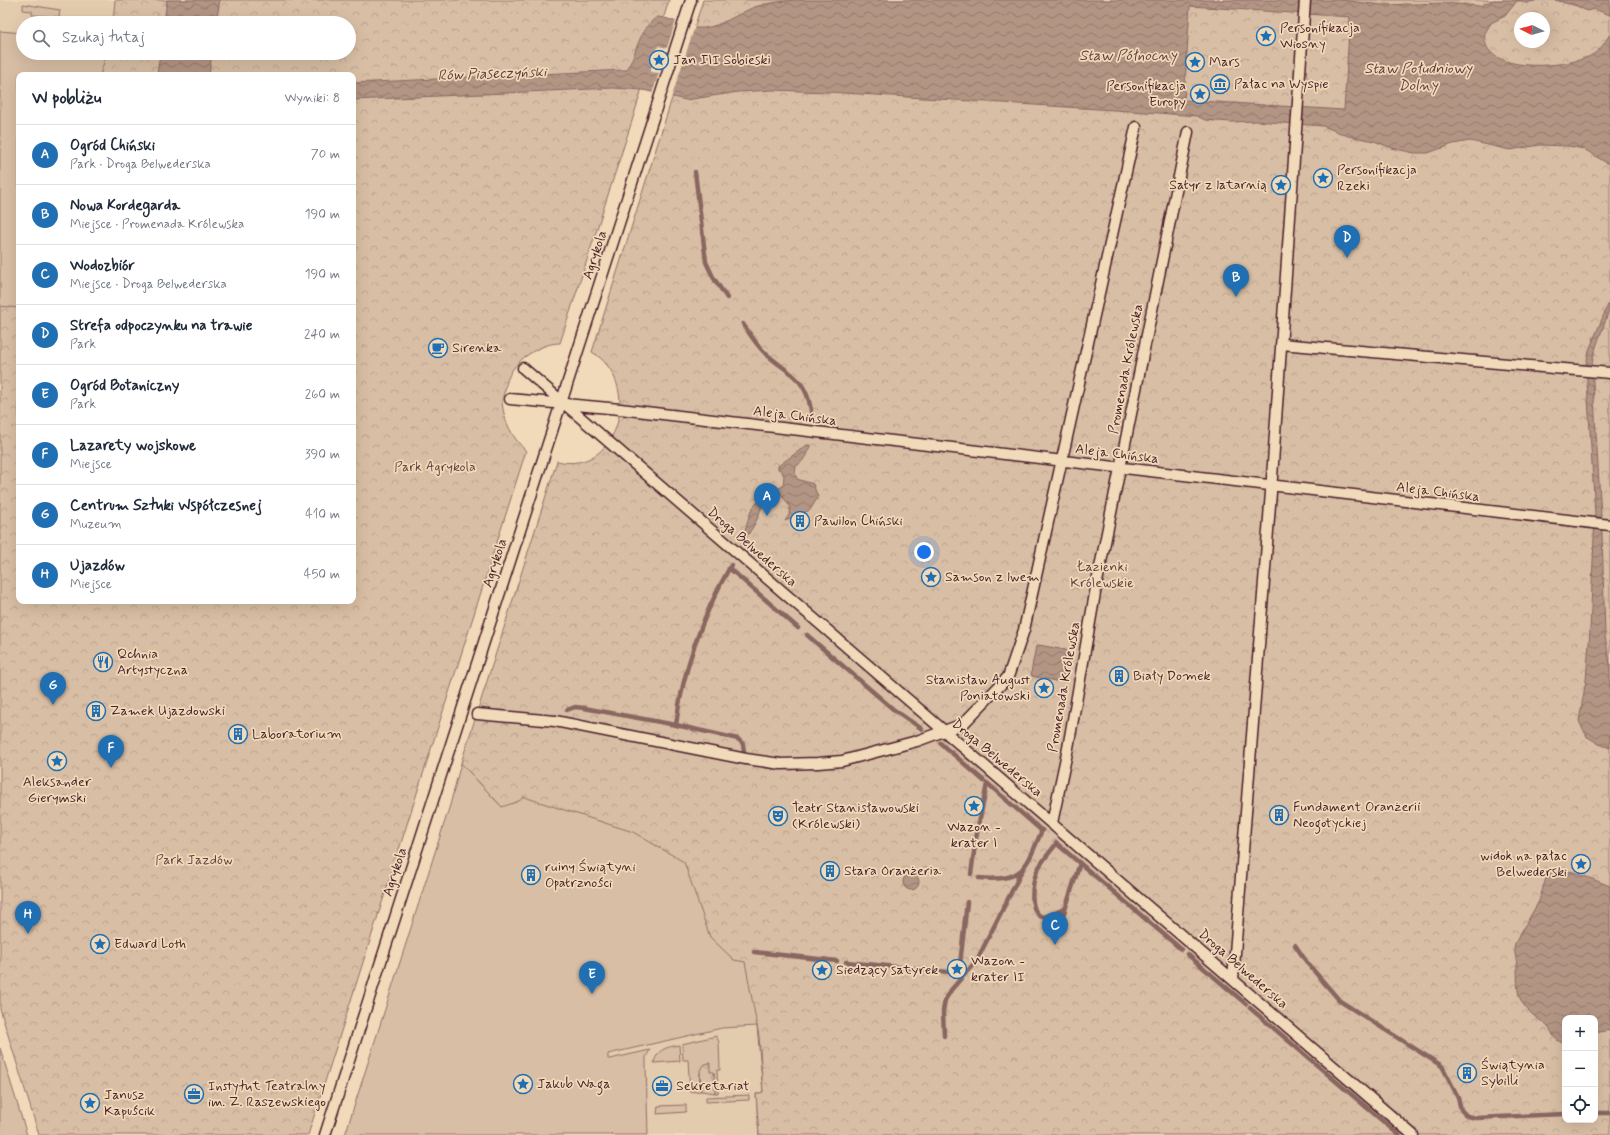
<!DOCTYPE html>
<html lang="pl">
<meta charset="utf-8">
<style>
:root{--surface:#fff;--page:#f6f6f7;--text:#1f2937;--muted:#747a83;--line:#e0e1e3;--accent:#1f6fb2}
body{margin:0;font-family:Mynerve,sans-serif;background:var(--page);color:var(--text)}
.controls{position:absolute;right:12px;bottom:12px;display:grid;overflow:hidden;border-radius:8px;box-shadow:0 4px 16px #0002}
.controls button{width:36px;height:36px;display:grid;place-items:center;padding:0;border:0;border-bottom:1px solid var(--line);background:var(--surface);color:var(--text);font:20px sans-serif}
.compass{position:absolute;left:1514px;top:12px;width:36px;height:36px;border-radius:50%;background:var(--surface);box-shadow:0 4px 16px #0002;rotate:275deg}
.you{position:absolute;left:924px;top:552px;width:14px;height:14px;margin:-10px;border:3px solid #fff;border-radius:50%;background:#1a73e8;box-shadow:0 0 0 6px #1a73e833}
.badge{display:grid;place-items:center;width:26px;height:26px;border-radius:50%;background:var(--accent);color:#fff;font-size:13px;font-weight:700}
.pin{position:absolute;translate:-50% -33px;filter:drop-shadow(0 1px 2px #0008)}
.pin::after{content:'';position:absolute;top:21px;width:14px;height:12px;background:inherit;clip-path:polygon(0 0,100% 0,50% 100%)}
.list{margin:0;padding:0;list-style:none}
h2{display:flex;justify-content:space-between;align-items:center;height:52px;margin:0;padding:0 16px;font-size:17px}
h2 small{font-size:13px;font-weight:400;color:var(--muted)}
.list li{display:grid;grid-template-columns:26px 1fr auto;gap:12px;align-items:center;box-sizing:border-box;height:60px;padding:0 16px;border-top:1px solid var(--line)}
.list b{display:block;font-size:15px;white-space:nowrap}
.list p{margin:0;font-size:13px;white-space:nowrap;color:var(--muted)}
.list em{font-size:13px;font-style:normal;color:var(--muted)}
.icon{flex:none;width:22px;height:22px;fill:none;stroke:currentColor;stroke-width:2;stroke-linecap:round;stroke-linejoin:round}
.map{position:relative;flex:none;width:1610px;height:1135px;overflow:hidden}
.search{position:absolute;background:var(--surface);box-shadow:0 4px 16px #0002;left:16px;top:16px;width:340px;height:44px;display:flex;align-items:center;gap:10px;box-sizing:border-box;padding:0 14px;border-radius:22px;color:var(--muted);font-size:15px}
.panel{position:absolute;background:var(--surface);box-shadow:0 4px 16px #0002;left:16px;top:72px;width:340px;height:532px;border-radius:8px}
.map>svg:first-child{display:block}
.built{fill:#e3cbae}
.green{fill:#d8bea4;stroke:#916e68}
.park{fill:url(#park-crowns);stroke:#916e68;fill-rule:evenodd}
.water{fill:url(#water-waves);stroke:#896660;fill-rule:evenodd}
.pier{fill:#f0dab9}
.lines{fill:none;stroke-linecap:round;stroke-linejoin:round}
.stream{stroke:#896660;stroke-width:4.5}
.pedestrian-casing{stroke:#4a1f2b;stroke-width:13}
.pedestrian{stroke:#f0dab9;stroke-width:10}
.labels{text-anchor:middle;dominant-baseline:central;stroke-width:3.5;stroke-linejoin:round;paint-order:stroke}
.poi-label{font-size:14px;fill:#4a1f2b;stroke:#f0dab9;text-anchor:start}
.street-label{font-size:14px;fill:#4a1f2b;stroke:#f0dab9}
.park-label{font-size:14px;fill:#663f43;stroke:#f0dab9}
.water-label{font-size:15px;font-style:italic;fill:#643c41;stroke:#f0dab9}
</style>
<div class="map">
<svg width="1610" height="1135" viewBox="0 0 1610 1135">
<defs>
<pattern id="park-crowns" width="20" height="18" patternUnits="userSpaceOnUse"><rect width="20" height="18" fill="#d8bea4"/><path d="M2 6a3 3 0 1 1 6 0M12 15a3 3 0 1 1 6 0" fill="none" stroke="#bba38d"/></pattern>
<pattern id="water-waves" width="16" height="10" patternUnits="userSpaceOnUse"><rect width="16" height="10" fill="#b39584"/><path d="M0 5q4-4 8 0t8 0" fill="none" stroke="#94796c"/></pattern>
</defs>
<rect width="100%" height="100%" fill="#f0dab9"/>
<filter id="ink" filterUnits="userSpaceOnUse"><feTurbulence type="fractalNoise" baseFrequency=".025" numOctaves="2"/><feDisplacementMap in="SourceGraphic" scale="8" xChannelSelector="R" yChannelSelector="G"/><feConvolveMatrix kernelMatrix="1 2 1 2 8 2 1 2 1" color-interpolation-filters="sRGB"/></filter>
<g filter="url(#ink)">
<path class="built" d="M0 0H115L113 23H23V40L0 37Z
M758 1026 763 1092 756 1094 759 1135H611L607 1089 608 1054 722 1028Z"/>
<path class="green" d="M23 4 60 10 59 17 32 15V11L23 10Z
M0 31 23 33V53H117L107 75H19V333L0 331Z
M730 760 761 989 763 1092 759 1135 756 1094 763 1092 757 1026 722 1028 608 1054V1059H610L650 1050 646 1057V1065L648 1135H611V1133V1135H345L450 805 461 763 502 807 462 762Z
M716 1036 719 1042 720 1070H717L718 1093H715L714 1073H710L709 1063C696 1070 700 1078 701 1091L690 1092 688 1060H683L682 1044Z
M679 1045 680 1061 654 1063C657 1049 667 1047 679 1045Z
M0 1048 27 1135H0Z
M749 1095V1100L706 1102V1097Z
M686 1105V1112L657 1114 658 1106Z"/>
<path class="park" d="M115 0H669L632 121 560 343C549 343 538 348 529 354 515 363 507 375 505 390 504 394 502 397 502 402 504 421 511 436 526 451L308 1135H39L0 1009V306L19 308V601H353V75H100L107 53H349V23H113Z
M703 0H1610V1135H759L756 1094 763 1092 759 1036 745 962 734 960 710 937 684 862 633 832 524 797C518 803 509 804 502 807L461 763 557 461C620 476 643 382 592 352ZM1520 18H1544V42H1520ZM1565 1018H1595V1120H1565Z
M710 1063V1072H714L715 1093 701 1091 700 1070 705 1064Z"/>
<path class="water" d="M167 0H220L216 23H164Z
M794 0H1340L1382 5 1445 3 1480 6 1494 0H1539L1526 3 1522 1H1517L1505 16 1491 23 1485 33C1479 76 1569 68 1592 55 1601 50 1605 42 1610 34V165L1584 149 1568 146 1540 145 1510 150 1470 141 1453 144 1428 153H1414L1392 148 1374 141 1348 136 1323 126 1256 121 1231 122 1205 120 1197 116 1145 112 828 92 772 90 738 92 686 100 643 90 613 88 353 100V83L624 70H627C637 51 639 30 657 17 672 17 687 30 704 28 721 26 736 15 752 8 765 3 780 2 794 0ZM1190 6 1350 17 1344 110 1184 100Z
M1555 0H1610V15L1594 9 1587 11 1577 6Z
M160 53H212L209 75H157Z
M1610 300C1610 318 1594 343 1592 365L1602 533 1605 636 1610 665V748L1599 744 1586 736 1579 721 1586 680 1590 631 1595 514 1586 365 1589 350Z
M807 445H810C809 452 802 464 796 466L795 474 797 479 813 484 818 497 810 510 785 521 789 515 790 507 779 491C764 497 764 500 758 517 755 525 748 534 744 541L742 540C746 531 747 520 751 511 757 498 774 491 783 486L784 476 782 471 778 469V466Z
M1039 645 1066 650 1068 653 1062 680H1060V682L1032 676 1031 673 1036 646H1039Z
M1561 870 1574 872 1610 886V1030L1595 1033V1018H1565V1043C1554 1042 1554 1034 1548 1027 1544 1022 1538 1020 1533 1015 1515 999 1518 990 1517 968 1517 959 1513 951 1515 943L1539 901 1546 878 1553 872Z
M903 882a8 8 0 1 1 16 0a8 8 0 1 1-16 0Z"/>
<path class="pier" d="M676 20 695 26 671 99 652 94 659 73 650 72 658 46 667 48Z"/>
<g class="lines">
<path class="stream" d="M695 172 706 262 713 277 727 298
M743 324C750 334 756 344 764 352 790 376 808 376 812 418
M729 568 798 628
M807 635 893 709 922 729
M567 710 575 707 584 708 676 725C683 668 702 616 731 565
M676 725 738 739 743 744 744 752
M940 743 949 751
M952 753 984 781
M987 783 1042 831
M1056 843 1181 949
M1057 843C1050 852 1041 862 1037 871 1032 883 1028 911 1042 917L1048 916 1064 909
M971 874 976 838 987 784
M979 878C1023 883 1026 868 1042 830
M1064 913 1080 863
M1295 945 1308 964 1340 1001 1442 1066 1458 1097 1461 1110 1467 1116 1476 1118 1565 1114
M754 952 837 961
M1187 954 1246 1004
M846 962 959 973 967 902
M1250 1008 1399 1135
M944 1036 943 1011 945 1000 951 990 977 960 1023 869
M1595 1113H1610"/>
<defs>
<path id="pedestrian" d="M1281 344 1610 373
M523 368 1413 1135
M510 399 620 409 1610 525
M477 714 555 721 746 759 781 764 818 763 842 761 917 741 963 724 1008 677 1024 630 1136 127
M1052 823 1068 748 1097 582 1188 132
M1233 979 1271 492 1305 0
M325 1135 691 0"/>
</defs>
<use href="#pedestrian" class="pedestrian-casing"/>
<use href="#pedestrian" class="pedestrian"/>
</g>
</g>
<defs>
<symbol id="sight-ring" viewBox="-11 -11 22 22"><circle r="9.5" fill="#f0dab9" stroke="#1f6fb2" stroke-width="1.5"/><path d="M0-6L1.8-2.2L6-1.7L2.9 1.2L3.7 5.4L0 3.3L-3.7 5.4L-2.9 1.2L-6-1.7L-1.8-2.2Z" fill="#1f6fb2"/></symbol>
<symbol id="museum-ring" viewBox="-11 -11 22 22"><circle r="9.5" fill="#f0dab9" stroke="#1f6fb2" stroke-width="1.5"/><path d="M0-6L6-3V-2H-6V-3ZM-5-1h2V3h-2ZM-1-1h2V3h-2ZM3-1h2V3H3ZM-6 4H6V6H-6Z" fill="#1f6fb2"/></symbol>
<symbol id="cafe-ring" viewBox="-11 -11 22 22"><circle r="9.5" fill="#f0dab9" stroke="#1f6fb2" stroke-width="1.5"/><path d="M-5.5-4.5H6V0H3Q3 3.5 0 3.5H-2.5Q-5.5 3.5-5.5 0ZM3-3.2v2h1.7v-2ZM-6 4.5H4V6H-6Z" fill="#1f6fb2"/></symbol>
<symbol id="building-ring" viewBox="-11 -11 22 22"><circle r="9.5" fill="#f0dab9" stroke="#1f6fb2" stroke-width="1.5"/><path d="M-4-6H4V6H1V3H-1V6H-4ZM-2.5-4.3h1.7v1.8h-1.7ZM.8-4.3h1.7v1.8H.8ZM-2.5-1h1.7V.8h-1.7ZM.8-1h1.7V.8H.8Z" fill="#1f6fb2"/></symbol>
<symbol id="restaurant-ring" viewBox="-11 -11 22 22"><circle r="9.5" fill="#f0dab9" stroke="#1f6fb2" stroke-width="1.5"/><path d="M-5-6h1v4h1v-4h1v4h1v-4h1v5L-1.5 .5V6h-2V.5L-5-1ZM5-6V6H3V1.5H1.5Q1.5-4 5-6Z" fill="#1f6fb2"/></symbol>
<symbol id="theatre-ring" viewBox="-11 -11 22 22"><circle r="9.5" fill="#f0dab9" stroke="#1f6fb2" stroke-width="1.5"/><path d="M-5-5.5Q0-4 5-5.5V0Q5 5 0 6Q-5 5-5 0ZM-3.3-2.5H-1v1.5H-3.3ZM1-2.5H3.3v1.5H1ZM-2.8 1Q0 5.5 2.8 1Z" fill="#1f6fb2"/></symbol>
<symbol id="office-ring" viewBox="-11 -11 22 22"><circle r="9.5" fill="#f0dab9" stroke="#1f6fb2" stroke-width="1.5"/><path d="M-6-3h4V-5.5h4V-3h4V5H-6ZM-1-4.5V-3h2v-1.5ZM-6 0V1H6V0Z" fill="#1f6fb2"/></symbol>
</defs>
<g fill-rule="evenodd">
<use href="#sight-ring" x="1255" y="25" width="22" height="22"/>
<use href="#sight-ring" x="648" y="49" width="22" height="22"/>
<use href="#sight-ring" x="1184" y="51" width="22" height="22"/>
<use href="#museum-ring" x="1209" y="73" width="22" height="22"/>
<use href="#sight-ring" x="1189" y="83" width="22" height="22"/>
<use href="#sight-ring" x="1312" y="167" width="22" height="22"/>
<use href="#sight-ring" x="1270" y="174" width="22" height="22"/>
<use href="#cafe-ring" x="427" y="337" width="22" height="22"/>
<use href="#building-ring" x="789" y="510" width="22" height="22"/>
<use href="#sight-ring" x="920" y="566" width="22" height="22"/>
<use href="#restaurant-ring" x="92" y="651" width="22" height="22"/>
<use href="#building-ring" x="1108" y="665" width="22" height="22"/>
<use href="#sight-ring" x="1033" y="677" width="22" height="22"/>
<use href="#building-ring" x="85" y="700" width="22" height="22"/>
<use href="#building-ring" x="227" y="723" width="22" height="22"/>
<use href="#sight-ring" x="46" y="750" width="22" height="22"/>
<use href="#sight-ring" x="963" y="795" width="22" height="22"/>
<use href="#building-ring" x="1268" y="804" width="22" height="22"/>
<use href="#theatre-ring" x="767" y="805" width="22" height="22"/>
<use href="#sight-ring" x="1570" y="853" width="22" height="22"/>
<use href="#building-ring" x="819" y="860" width="22" height="22"/>
<use href="#building-ring" x="520" y="864" width="22" height="22"/>
<use href="#sight-ring" x="89" y="933" width="22" height="22"/>
<use href="#sight-ring" x="946" y="958" width="22" height="22"/>
<use href="#sight-ring" x="811" y="959" width="22" height="22"/>
<use href="#building-ring" x="1456" y="1062" width="22" height="22"/>
<use href="#sight-ring" x="512" y="1073" width="22" height="22"/>
<use href="#office-ring" x="651" y="1075" width="22" height="22"/>
<use href="#office-ring" x="183" y="1083" width="22" height="22"/>
<use href="#sight-ring" x="79" y="1092" width="22" height="22"/>
</g>
<g class="labels">
<g class="poi-label">
<text x="1280" y="28">Personifikacja<tspan x="1280" dy="16">Wiosny</tspan></text>
<text x="673" y="60">Jan III Sobieski</text>
<text x="1209" y="62">Mars</text>
<text x="1234" y="84">Pałac na Wyspie</text>
<text x="1186" y="86" text-anchor="end">Personifikacja<tspan x="1186" dy="16">Europy</tspan></text>
<text x="1337" y="170">Personifikacja<tspan x="1337" dy="16">Rzeki</tspan></text>
<text x="1267" y="185" text-anchor="end">Satyr z latarnią</text>
<text x="452" y="348">Sirenka</text>
<text x="814" y="521">Pawilon Chiński</text>
<text x="945" y="577">Samson z lwem</text>
<text x="117" y="654">Qchnia<tspan x="117" dy="16">Artystyczna</tspan></text>
<text x="1133" y="676">Biały Domek</text>
<text x="1030" y="680" text-anchor="end">Stanisław August<tspan x="1030" dy="16">Poniatowski</tspan></text>
<text x="110" y="711">Zamek Ujazdowski</text>
<text x="252" y="734">Laboratorium</text>
<text x="57" y="782" text-anchor="middle">Aleksander<tspan x="57" dy="16">Gierymski</tspan></text>
<text x="1293" y="807">Fundament Oranżerii<tspan x="1293" dy="16">Neogotyckiej</tspan></text>
<text x="792" y="808">Teatr Stanisławowski<tspan x="792" dy="16">(Królewski)</tspan></text>
<text x="974" y="827" text-anchor="middle">Wazon -<tspan x="974" dy="16">krater I</tspan></text>
<text x="1567" y="856" text-anchor="end">widok na pałac<tspan x="1567" dy="16">Belwederski</tspan></text>
<text x="545" y="867">ruiny Świątyni<tspan x="545" dy="16">Opatrzności</tspan></text>
<text x="844" y="871">Stara Oranżeria</text>
<text x="114" y="944">Edward Loth</text>
<text x="971" y="961">Wazon -<tspan x="971" dy="16">krater II</tspan></text>
<text x="836" y="970">Siedzący satyrek</text>
<text x="1481" y="1065">Świątynia<tspan x="1481" dy="16">Sybilli</tspan></text>
<text x="537" y="1084">Jakub Waga</text>
<text x="208" y="1086">Instytut Teatralny<tspan x="208" dy="16">im. Z. Raszewskiego</tspan></text>
<text x="676" y="1086">Sekretariat</text>
<text x="104" y="1095">Janusz<tspan x="104" dy="16">Kapuścik</tspan></text>
</g>
<g class="street-label">
<text transform="translate(595 255) rotate(-72)">Agrykola</text>
<text transform="translate(1126 369) rotate(-79)">Promenada Królewska</text>
<text transform="translate(795 416) rotate(7)">Aleja Chińska</text>
<text transform="translate(1117 454) rotate(7)">Aleja Chińska</text>
<text transform="translate(1438 492) rotate(7)">Aleja Chińska</text>
<text transform="translate(752 547) rotate(41)">Droga Belwederska</text>
<text transform="translate(495 563) rotate(-72)">Agrykola</text>
<text transform="translate(1064 687) rotate(-80)">Promenada Królewska</text>
<text transform="translate(997 758) rotate(40)">Droga Belwederska</text>
<text transform="translate(395 872) rotate(-72)">Agrykola</text>
<text transform="translate(1243 969) rotate(41)">Droga Belwederska</text>
</g>
<g class="park-label">
<text x="435" y="467">Park Agrykola</text>
<text x="1102" y="567">Łazienki<tspan x="1102" dy="16">Królewskie</tspan></text>
<text x="194" y="860">Park Jazdów</text>
</g>
<g class="water-label">
<text x="1128" y="56">Staw Północny</text>
<text x="1418" y="69">Staw Południowy<tspan x="1418" dy="17">Dolny</tspan></text>
<text transform="translate(492 74) rotate(-2)">Rów Piaseczyński</text>
</g>
</g>
</svg>
<div class="controls">
<button>+</button>
<button>−</button>
<button><svg class="icon" aria-label="locate" viewBox="0 0 24 24"><circle cx="12" cy="12" r="6"/><path d="M12 2v4M12 18v4M2 12h4M18 12h4"/></svg></button>
</div>
<svg class="compass" viewBox="-18 -18 36 36"><path d="M0-13l5 13h-10z" fill="#e53935"/><path d="M0 13l5-13h-10z" fill="#747a83"/></svg>
<div class="you"></div>
<div class="pin badge" style="left:767px;top:516px">A</div>
<div class="pin badge" style="left:1236px;top:297px">B</div>
<div class="pin badge" style="left:1055px;top:945px">C</div>
<div class="pin badge" style="left:1347px;top:258px">D</div>
<div class="pin badge" style="left:592px;top:994px">E</div>
<div class="pin badge" style="left:111px;top:768px">F</div>
<div class="pin badge" style="left:53px;top:705px">G</div>
<div class="pin badge" style="left:28px;top:934px">H</div>
<div class="search"><svg class="icon" aria-label="search" viewBox="0 0 24 24"><circle cx="10" cy="10" r="6"/><path d="M15 15l6 6"/></svg>Szukaj tutaj</div>
<section class="panel">
<h2>W pobliżu<small>Wyniki: 8</small></h2>
<ul class="list">
<li><span class="badge">A</span><div><b>Ogród Chiński</b><p>Park · Droga Belwederska</p></div><em>70 m</em></li>
<li><span class="badge">B</span><div><b>Nowa Kordegarda</b><p>Miejsce · Promenada Królewska</p></div><em>190 m</em></li>
<li><span class="badge">C</span><div><b>Wodozbiór</b><p>Miejsce · Droga Belwederska</p></div><em>190 m</em></li>
<li><span class="badge">D</span><div><b>Strefa odpoczynku na trawie</b><p>Park</p></div><em>240 m</em></li>
<li><span class="badge">E</span><div><b>Ogród Botaniczny</b><p>Park</p></div><em>260 m</em></li>
<li><span class="badge">F</span><div><b>Lazarety wojskowe</b><p>Miejsce</p></div><em>390 m</em></li>
<li><span class="badge">G</span><div><b>Centrum Sztuki Współczesnej</b><p>Muzeum</p></div><em>410 m</em></li>
<li><span class="badge">H</span><div><b>Ujazdów</b><p>Miejsce</p></div><em>450 m</em></li>
</ul>
</section>
</div>
